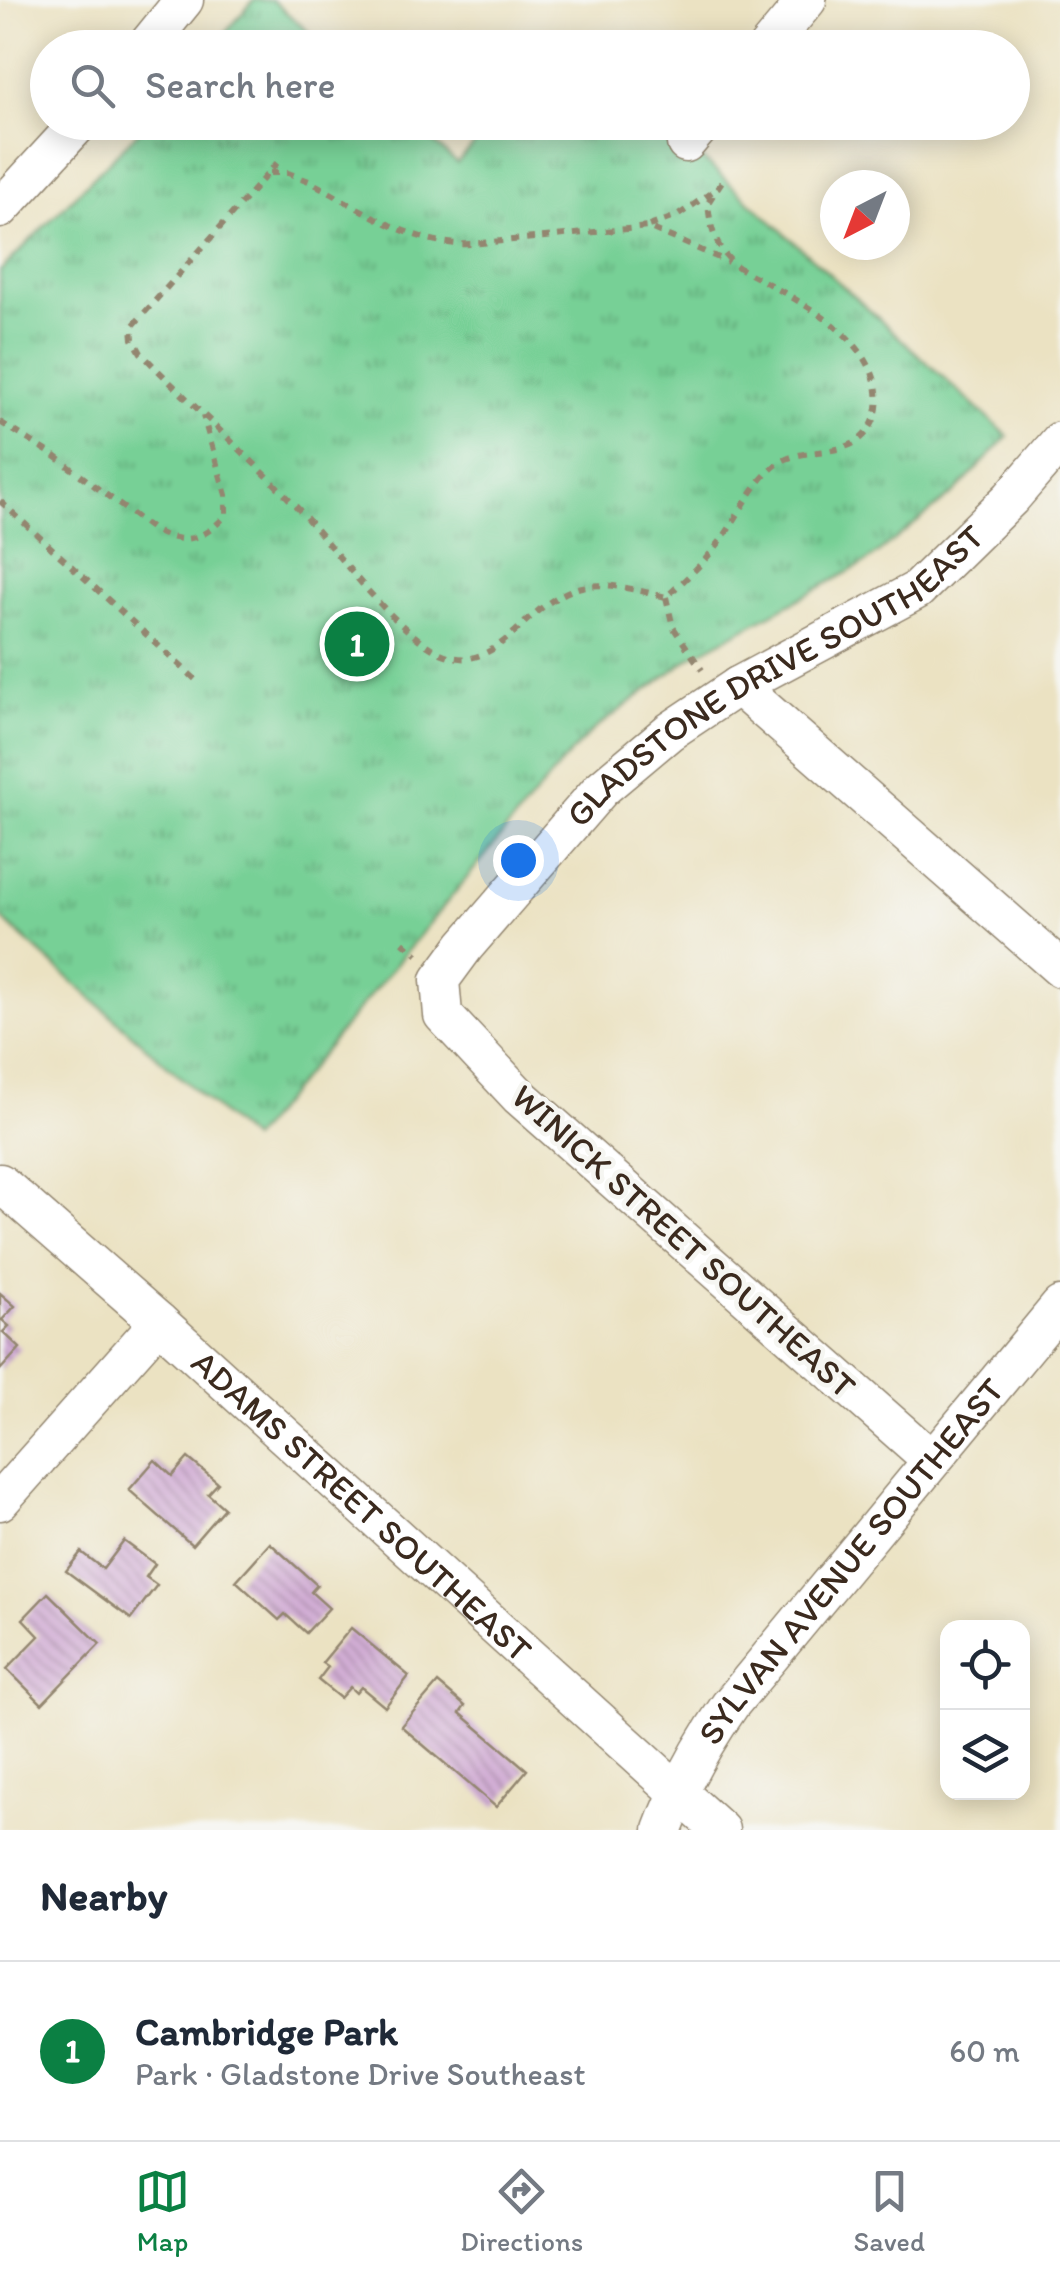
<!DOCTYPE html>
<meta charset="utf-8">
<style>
:root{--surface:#fff;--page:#f2f2f3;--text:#1f2937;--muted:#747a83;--line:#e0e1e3;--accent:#0b8043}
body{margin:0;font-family:Itim,sans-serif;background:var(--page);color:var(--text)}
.controls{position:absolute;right:30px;bottom:30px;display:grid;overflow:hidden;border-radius:20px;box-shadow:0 5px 25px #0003}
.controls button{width:90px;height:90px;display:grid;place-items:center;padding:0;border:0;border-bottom:2px solid var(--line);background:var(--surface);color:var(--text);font:50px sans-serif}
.compass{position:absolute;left:820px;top:170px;width:90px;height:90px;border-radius:50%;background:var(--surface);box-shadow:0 5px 25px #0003;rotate:222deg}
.you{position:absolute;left:518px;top:860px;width:35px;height:35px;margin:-25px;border:8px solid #fff;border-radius:50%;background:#1a73e8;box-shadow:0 0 0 15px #1a73e833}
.badge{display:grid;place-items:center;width:65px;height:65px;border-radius:50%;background:var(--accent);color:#fff;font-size:32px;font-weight:700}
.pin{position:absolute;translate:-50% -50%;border:5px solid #fff;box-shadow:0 2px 10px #0006}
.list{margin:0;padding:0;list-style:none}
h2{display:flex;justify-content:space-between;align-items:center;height:130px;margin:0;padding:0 40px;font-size:42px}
h2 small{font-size:32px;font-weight:400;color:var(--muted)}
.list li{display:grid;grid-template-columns:65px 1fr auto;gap:30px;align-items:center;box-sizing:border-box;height:180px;padding:0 40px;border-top:2px solid var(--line)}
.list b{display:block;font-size:38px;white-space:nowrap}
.list p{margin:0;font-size:32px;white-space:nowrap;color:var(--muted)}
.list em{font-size:32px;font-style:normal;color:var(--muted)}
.icon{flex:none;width:55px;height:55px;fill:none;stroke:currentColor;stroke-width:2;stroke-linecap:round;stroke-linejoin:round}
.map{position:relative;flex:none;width:1060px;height:1830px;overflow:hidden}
.search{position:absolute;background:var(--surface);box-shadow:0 5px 25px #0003;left:30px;right:30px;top:30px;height:110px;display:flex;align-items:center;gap:25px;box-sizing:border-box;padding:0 35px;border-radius:55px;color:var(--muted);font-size:38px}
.sheet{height:310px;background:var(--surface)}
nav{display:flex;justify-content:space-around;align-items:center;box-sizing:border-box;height:140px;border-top:2px solid var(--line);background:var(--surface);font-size:28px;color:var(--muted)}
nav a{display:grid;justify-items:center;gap:5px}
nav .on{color:var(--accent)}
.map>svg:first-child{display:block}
.park{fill:url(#park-tufts);stroke:#597d5a;stroke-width:2.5}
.building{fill:url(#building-back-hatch)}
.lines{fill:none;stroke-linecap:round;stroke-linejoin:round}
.minor-casing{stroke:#938670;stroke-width:41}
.path{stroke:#938670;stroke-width:6;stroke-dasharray:8 8;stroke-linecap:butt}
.minor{stroke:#fff;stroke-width:38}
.labels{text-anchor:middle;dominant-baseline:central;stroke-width:9;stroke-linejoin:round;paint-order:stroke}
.street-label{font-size:35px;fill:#3b2a1e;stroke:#f6f6f2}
</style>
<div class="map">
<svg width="1060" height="1830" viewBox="0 0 1060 1830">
<defs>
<pattern id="park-tufts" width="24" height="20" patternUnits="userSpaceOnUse" patternTransform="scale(2.5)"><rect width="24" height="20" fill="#77d096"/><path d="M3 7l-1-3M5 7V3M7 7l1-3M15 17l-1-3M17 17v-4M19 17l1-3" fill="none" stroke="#63a97a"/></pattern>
<pattern id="building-back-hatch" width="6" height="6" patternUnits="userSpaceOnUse" patternTransform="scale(2.5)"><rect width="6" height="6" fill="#d2aed5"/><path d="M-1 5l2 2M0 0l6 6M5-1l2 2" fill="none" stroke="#ac8eac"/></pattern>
</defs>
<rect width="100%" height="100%" fill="#f6f6f2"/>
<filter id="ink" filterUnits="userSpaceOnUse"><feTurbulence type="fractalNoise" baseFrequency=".01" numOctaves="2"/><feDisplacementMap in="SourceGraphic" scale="20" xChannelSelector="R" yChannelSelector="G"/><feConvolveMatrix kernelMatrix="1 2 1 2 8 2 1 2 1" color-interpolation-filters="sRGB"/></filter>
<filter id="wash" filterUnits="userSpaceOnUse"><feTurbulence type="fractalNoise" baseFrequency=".0048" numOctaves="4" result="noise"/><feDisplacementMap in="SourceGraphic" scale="40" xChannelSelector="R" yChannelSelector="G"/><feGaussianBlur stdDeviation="2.25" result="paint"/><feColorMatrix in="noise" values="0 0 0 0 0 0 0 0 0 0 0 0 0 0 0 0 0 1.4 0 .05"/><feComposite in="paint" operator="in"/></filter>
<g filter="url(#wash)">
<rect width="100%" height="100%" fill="#ebe2c2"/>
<path class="park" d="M254 0H272L326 47H213Z
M147 123H411L457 163 494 123H663L1008 436 955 492 865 563 691 657 591 732 559 766 251 1140 0 917V271Z"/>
<g id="blocks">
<path class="building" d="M0 1293 15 1306 2 1320 9 1326 3 1332 20 1348 0 1370Z
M188 1458 218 1483 208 1494 224 1508 192 1545 129 1490 155 1460 172 1476Z
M124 1541 155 1564 146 1577 157 1585 131 1619 66 1571 81 1552 103 1569Z
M270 1543 317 1585 311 1592 329 1608 306 1633 285 1614 279 1620 236 1581Z
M48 1593 100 1644 42 1704 7 1669 39 1636 23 1619Z
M351 1628 409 1676 385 1707 361 1687 356 1693 350 1687 340 1698 318 1680 328 1667 322 1663Z
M438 1683 465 1706 460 1713 527 1770 496 1807 401 1726Z"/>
</g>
</g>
<g filter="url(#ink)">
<use href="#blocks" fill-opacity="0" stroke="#938670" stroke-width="2.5"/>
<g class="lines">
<defs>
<g id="minor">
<path d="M145 48 184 0"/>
<path d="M767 48 807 0"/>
<path d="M686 143 704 122"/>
<path d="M0 209 80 122"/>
<path d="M738 686 1060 968"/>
<path id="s1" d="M0 1183 159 1322 720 1830"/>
<path id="s2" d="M932 1460 519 1096 443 1015 440 980 465 946 601 789 669 732 738 686 917 590 1011 498 1060 441"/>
<path d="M0 1501 159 1322"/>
<path id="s3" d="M663 1830C680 1784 702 1745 730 1705L1060 1306"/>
</g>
</defs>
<use href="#minor" class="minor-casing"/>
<path class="path" d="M277 163 132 327 133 339 141 353C190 404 244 451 292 502 334 547 378 612 428 646 440 654 455 660 470 658 491 654 506 640 521 626 575 575 597 580 666 597 687 578 708 559 724 536 741 512 754 480 779 463 806 445 849 460 869 429 878 416 879 400 876 385 865 336 807 306 767 283 755 276 738 270 729 259 714 243 710 225 708 203L724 178
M270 173H288L309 181C358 207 414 247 471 244L648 227 728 262
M649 226 677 216 712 192
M0 422 55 456 153 530C183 546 204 540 226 515V495L203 416
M0 501 195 679
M666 597 673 627 702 670
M403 942 418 955"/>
<use href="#minor" class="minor"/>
</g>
</g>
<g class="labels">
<g class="street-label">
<text stroke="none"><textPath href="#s2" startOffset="1155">GLADSTONE DRIVE SOUTHEAST</textPath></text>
<text transform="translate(684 1241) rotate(42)">WINICK STREET SOUTHEAST</text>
<text stroke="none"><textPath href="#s1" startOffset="485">ADAMS STREET SOUTHEAST</textPath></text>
<text stroke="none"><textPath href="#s3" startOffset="330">SYLVAN AVENUE SOUTHEAST</textPath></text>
</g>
</g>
</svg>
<div class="controls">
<button><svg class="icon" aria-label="locate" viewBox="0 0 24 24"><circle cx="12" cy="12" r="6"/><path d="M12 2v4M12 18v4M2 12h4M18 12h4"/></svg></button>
<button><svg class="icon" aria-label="layers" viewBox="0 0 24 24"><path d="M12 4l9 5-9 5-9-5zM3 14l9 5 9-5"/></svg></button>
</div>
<svg class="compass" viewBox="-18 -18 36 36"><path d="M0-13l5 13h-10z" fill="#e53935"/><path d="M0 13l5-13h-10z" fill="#747a83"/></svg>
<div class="you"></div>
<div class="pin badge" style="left:357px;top:644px">1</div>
<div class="search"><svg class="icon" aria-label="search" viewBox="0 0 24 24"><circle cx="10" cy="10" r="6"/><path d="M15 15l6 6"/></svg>Search here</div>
</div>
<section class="sheet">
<h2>Nearby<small></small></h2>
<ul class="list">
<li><span class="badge">1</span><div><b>Cambridge Park</b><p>Park · Gladstone Drive Southeast</p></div><em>60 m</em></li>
</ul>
</section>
<nav>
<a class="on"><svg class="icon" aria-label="map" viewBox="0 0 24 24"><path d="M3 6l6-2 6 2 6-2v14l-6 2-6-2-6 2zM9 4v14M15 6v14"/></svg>Map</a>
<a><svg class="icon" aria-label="directions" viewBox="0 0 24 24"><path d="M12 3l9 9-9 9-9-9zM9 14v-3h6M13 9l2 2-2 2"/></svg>Directions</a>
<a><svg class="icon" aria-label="saved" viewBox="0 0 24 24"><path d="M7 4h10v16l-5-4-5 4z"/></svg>Saved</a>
</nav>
